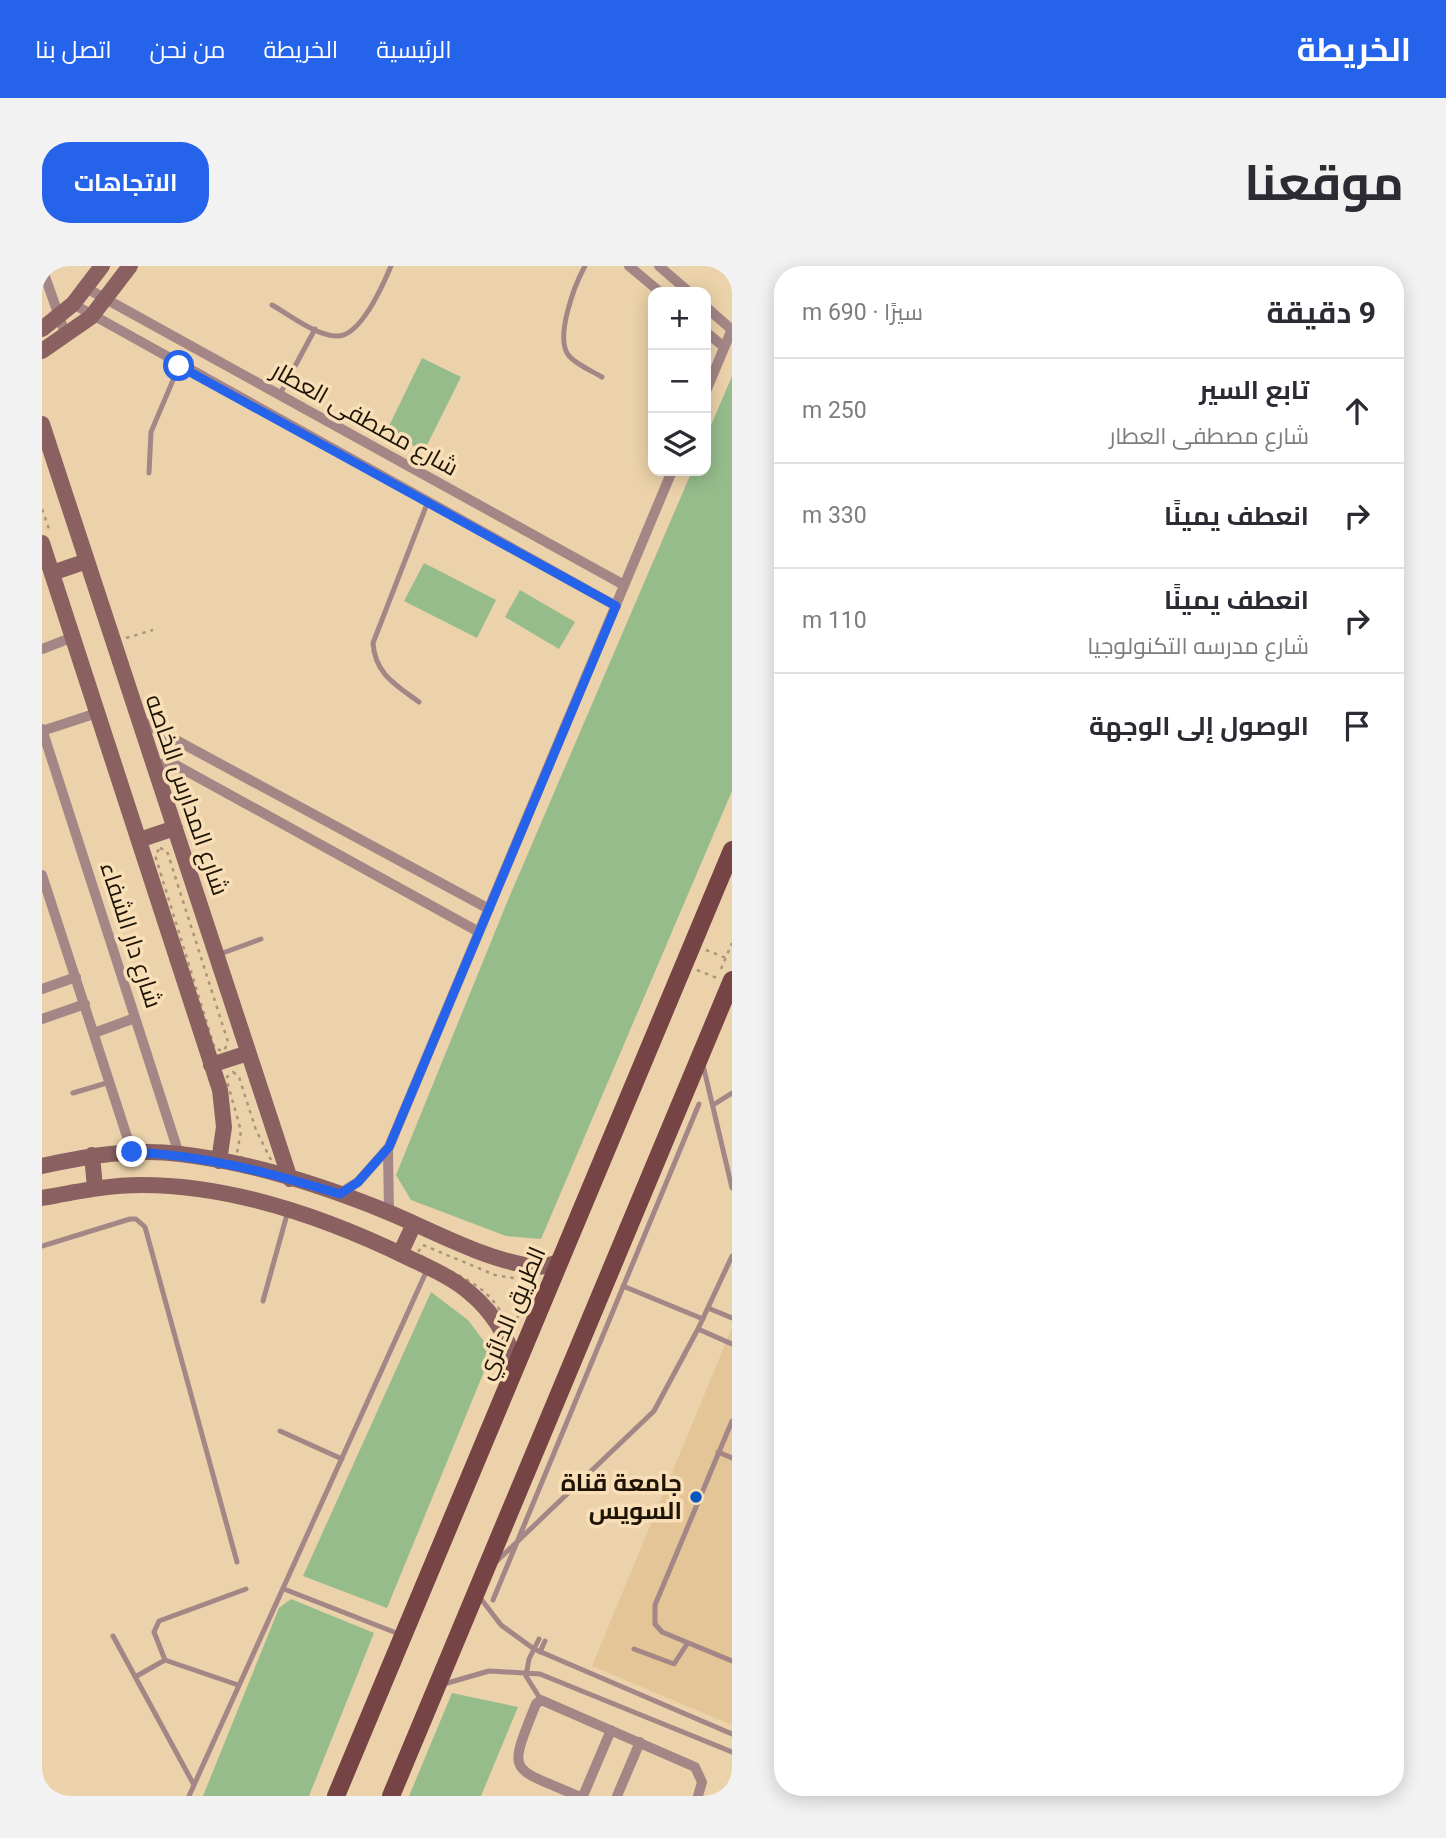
<!DOCTYPE html>
<html lang="ar">
<meta charset="utf-8">
<style>
:root{--surface:#fff;--page:#f2f2f3;--text:#2b2b33;--muted:#7c7c81;--line:#e1e1e2;--accent:#2563eb}
body{margin:0;font-family:Roboto,Cairo,sans-serif;background:var(--page);color:var(--text);direction:rtl}
.controls{position:absolute;right:21px;top:21px;display:grid;overflow:hidden;border-radius:14px;box-shadow:0 4px 18px #0003}
.controls button{width:63px;height:63px;display:grid;place-items:center;padding:0;border:0;border-bottom:2px solid var(--line);background:var(--surface);color:var(--text);font:35px sans-serif}
.stop{position:absolute;width:21px;height:21px;margin:-16px;border:5px solid #2563eb;border-radius:50%;background:#fff}
.stop.end{background:#2563eb;border-color:#fff;box-shadow:0 2px 7px #0008}
.list{margin:0;padding:0;list-style:none}
h2{display:flex;justify-content:space-between;align-items:center;height:91px;margin:0;padding:0 28px;font-size:30px}
h2 small{font-size:23px;font-weight:400;color:var(--muted)}
.list li{display:grid;grid-template-columns:46px 1fr auto;gap:21px;align-items:center;box-sizing:border-box;height:105px;padding:0 28px;border-top:2px solid var(--line)}
.list b{display:block;font-size:26px;white-space:nowrap}
.list p{margin:0;font-size:23px;white-space:nowrap;color:var(--muted)}
.list em{font-size:23px;font-style:normal;color:var(--muted)}
.icon{flex:none;width:38px;height:38px;fill:none;stroke:currentColor;stroke-width:2;stroke-linecap:round;stroke-linejoin:round}
.map{position:relative;flex:none;width:690px;height:1530px;overflow:hidden;direction:ltr;border-radius:28px}
header{display:flex;align-items:center;gap:42px;box-sizing:border-box;height:98px;padding:0 35px;background:var(--accent);color:#fff}
header strong{font-size:33px}
nav{display:flex;gap:38px;margin-inline-start:auto;font-size:24px}
.intro{display:flex;align-items:center;justify-content:space-between;box-sizing:border-box;height:168px;padding:0 42px}
h1{margin:0;font-size:49px}
.button{padding:18px 32px;border-radius:28px;background:var(--accent);color:#fff;font-size:24px;font-weight:700}
main{display:flex;gap:42px;padding:0 42px}
aside{flex:1;background:var(--surface);border-radius:28px;box-shadow:0 4px 18px #0003}
.map>svg:first-child{display:block}
.built{fill:#e3c598}
.green{fill:#96bc8c}
.lines{fill:none;stroke-linecap:round;stroke-linejoin:round}
.path{stroke:#aa9676;stroke-width:2.5;stroke-dasharray:3.5 5;stroke-linecap:butt}
.lane{stroke:#a48686;stroke-width:5}
.street{stroke:#a48686;stroke-width:10}
.secondary{stroke:#8a6060;stroke-width:16}
.primary{stroke:#764445;stroke-width:18}
.route{stroke:#2563eb;stroke-width:9}
.poi-dot{fill:#0755bf;stroke:#f8dfb7;stroke-width:2.5}
.labels{text-anchor:middle;dominant-baseline:central;stroke-width:7;stroke-linejoin:round;paint-order:stroke}
.street-label{font-size:24px;fill:#1d1406;stroke:#f8dfb7}
.poi-label{font-size:24px;font-weight:bold;fill:#1d1406;stroke:#f8dfb7;text-anchor:end}
</style>
<header>
<strong>الخريطة</strong>
<nav><a>الرئيسية</a><a>الخريطة</a><a>من نحن</a><a>اتصل بنا</a></nav>
</header>
<div class="intro"><h1>موقعنا</h1><a class="button">الاتجاهات</a></div>
<main>
<aside>
<h2>9 دقيقة<small>سيرًا · 690 m</small></h2>
<ul class="list">
<li><svg class="icon" aria-label="ahead" viewBox="0 0 24 24"><path d="M12 20V5M6 11l6-6 6 6"/></svg><div><b>تابع السير</b><p>شارع مصطفى العطار</p></div><em>250 m</em></li>
<li><svg class="icon" aria-label="right" viewBox="0 0 24 24"><path d="M7 20v-9h11M14 6l5 5-5 5"/></svg><div><b>انعطف يمينًا</b></div><em>330 m</em></li>
<li><svg class="icon" aria-label="right" viewBox="0 0 24 24"><path d="M7 20v-9h11M14 6l5 5-5 5"/></svg><div><b>انعطف يمينًا</b><p>شارع مدرسه التكنولوجيا</p></div><em>110 m</em></li>
<li><svg class="icon" aria-label="arrive" viewBox="0 0 24 24"><path d="M6 21V4h12l-3 4 3 4H6"/></svg><div><b>الوصول إلى الوجهة</b></div></li>
</ul>
</aside>
<div class="map">
<svg width="690" height="1530" viewBox="0 0 690 1530">
<rect width="100%" height="100%" fill="#ebd2aa"/>
<path class="built" d="M690 1062V1459L550 1400Z"/>
<path class="green" d="M380 92 419 111 382 185 344 166Z
M690 110V525L499 973 464 970 369 934 354 909 466 634 650 205H664V171Z
M382 297 454 334 435 372 362 335Z
M478 324 533 356 517 383 463 351Z
M389 1026 426 1054 450 1086 345 1342 261 1310Z
M249 1333 332 1367 267 1530H161L237 1342Z
M410 1427 476 1441 439 1530H367Z"/>
<g class="lines">
<path class="path" d="M0 243 8 266
M84 372 111 364
M118 582 125 585 186 776 182 785 173 783 113 589Z
M664 684 684 692
M679 703 690 677
M655 704 675 712
M191 806 197 811 214 864 232 900 198 891 195 887 199 865 185 815V811Z
M381 979 453 1009 490 1015 473 1058 466 1060C447 1015 416 1012 378 989L376 986Z"/>
<path class="lane" d="M543 0C533 18 512 72 527 90 535 99 550 105 560 111
M230 39C248 49 273 69 294 70 318 72 341 19 349 0
M237 130 273 63
M107 207 109 166 137 100
M377 436C354 419 333 408 331 377L385 238
M178 688 219 673
M661 799 690 922
M31 827 68 816
M671 839 690 827
M0 980 88 953H94L103 961 195 1296
M581 1020 661 1053
M221 1035 246 945
M666 1042 690 1052
M656 1063 690 1078
M690 1155 613 1339V1358L620 1366 690 1395
M238 1165 300 1193
M676 1186 690 1192
M455 1295 612 1145 656 1063 690 990
M242 1323 357 1368
M436 1329 459 1359 492 1383 690 1468
M451 1334 657 838
M71 1370 152 1519
M497 1373 487 1393 484 1410 499 1434
M592 1383 632 1398 645 1378
M498 1386 503 1375
M93 1411 123 1394
M402 1418 447 1405 498 1408 690 1486
M196 1419 123 1394 112 1366 117 1355 204 1323
M147 1530 385 1004"/>
<path class="street" d="M587 0 618 26
M617 0 647 26
M0 2 24 70
M44 22 582 319
M31 38 574 340
M664 41 690 64
M664 66 682 81
M664 125 690 63
M0 383 31 371
M95 453 447 643
M0 463 137 888
M0 465 55 447
M112 498H132L437 666
M0 609 90 886
M0 723 34 711
M0 753 43 738
M52 767 93 752
M346 884 347 947
M297 928 316 916 347 881 630 205
M536 1530C467 1500 465 1510 494 1438L499 1434 653 1501 660 1516 656 1530
M541 1530 569 1464
M575 1530 598 1476"/>
<path class="secondary" d="M0 63 31 38 60 0
M0 85 49 51 88 0
M0 158 248 913
M0 277 178 824 182 861 177 895
M10 307 45 295
M97 574 133 562
M169 799 206 787
M50 889 53 922
M0 900C45 890 91 882 138 888 208 896 282 920 348 947 393 966 440 992 488 1000 499 1002 508 1000 518 995
M0 932C33 926 66 919 100 919 192 919 287 953 369 993 390 1003 411 1012 428 1027 451 1046 465 1070 474 1097
M358 988 372 958"/>
<path class="primary" d="M294 1530 690 584
M349 1530 690 714"/>
</g>
<g class="lines">
<path class="route" d="M90 886C162 889 229 907 298 928L316 916 347 881 574 340 137 100"/>
</g>
<circle class="poi-dot" cx="654" cy="1231" r="7"/>
<g class="labels">
<g class="street-label">
<text transform="translate(323 153) rotate(29)">شارع مصطفى العطار</text>
<text transform="translate(145 529) rotate(71)">شارع المدارس الخاصه</text>
<text transform="translate(89 669) rotate(72)">شارع دار الشفاء</text>
<text transform="translate(469 1047) rotate(-67)">الطريق الدائري</text>
</g>
<g class="poi-label">
<text x="640" y="1217">جامعة قناة<tspan x="640" dy="28">السويس</tspan></text>
</g>
</g>
</svg>
<div class="controls">
<button>+</button>
<button>−</button>
<button><svg class="icon" aria-label="layers" viewBox="0 0 24 24"><path d="M12 4l9 5-9 5-9-5zM3 14l9 5 9-5"/></svg></button>
</div>
<div class="stop" style="left:137px;top:100px"></div>
<div class="stop end" style="left:90px;top:886px"></div>
</div>
</main>
